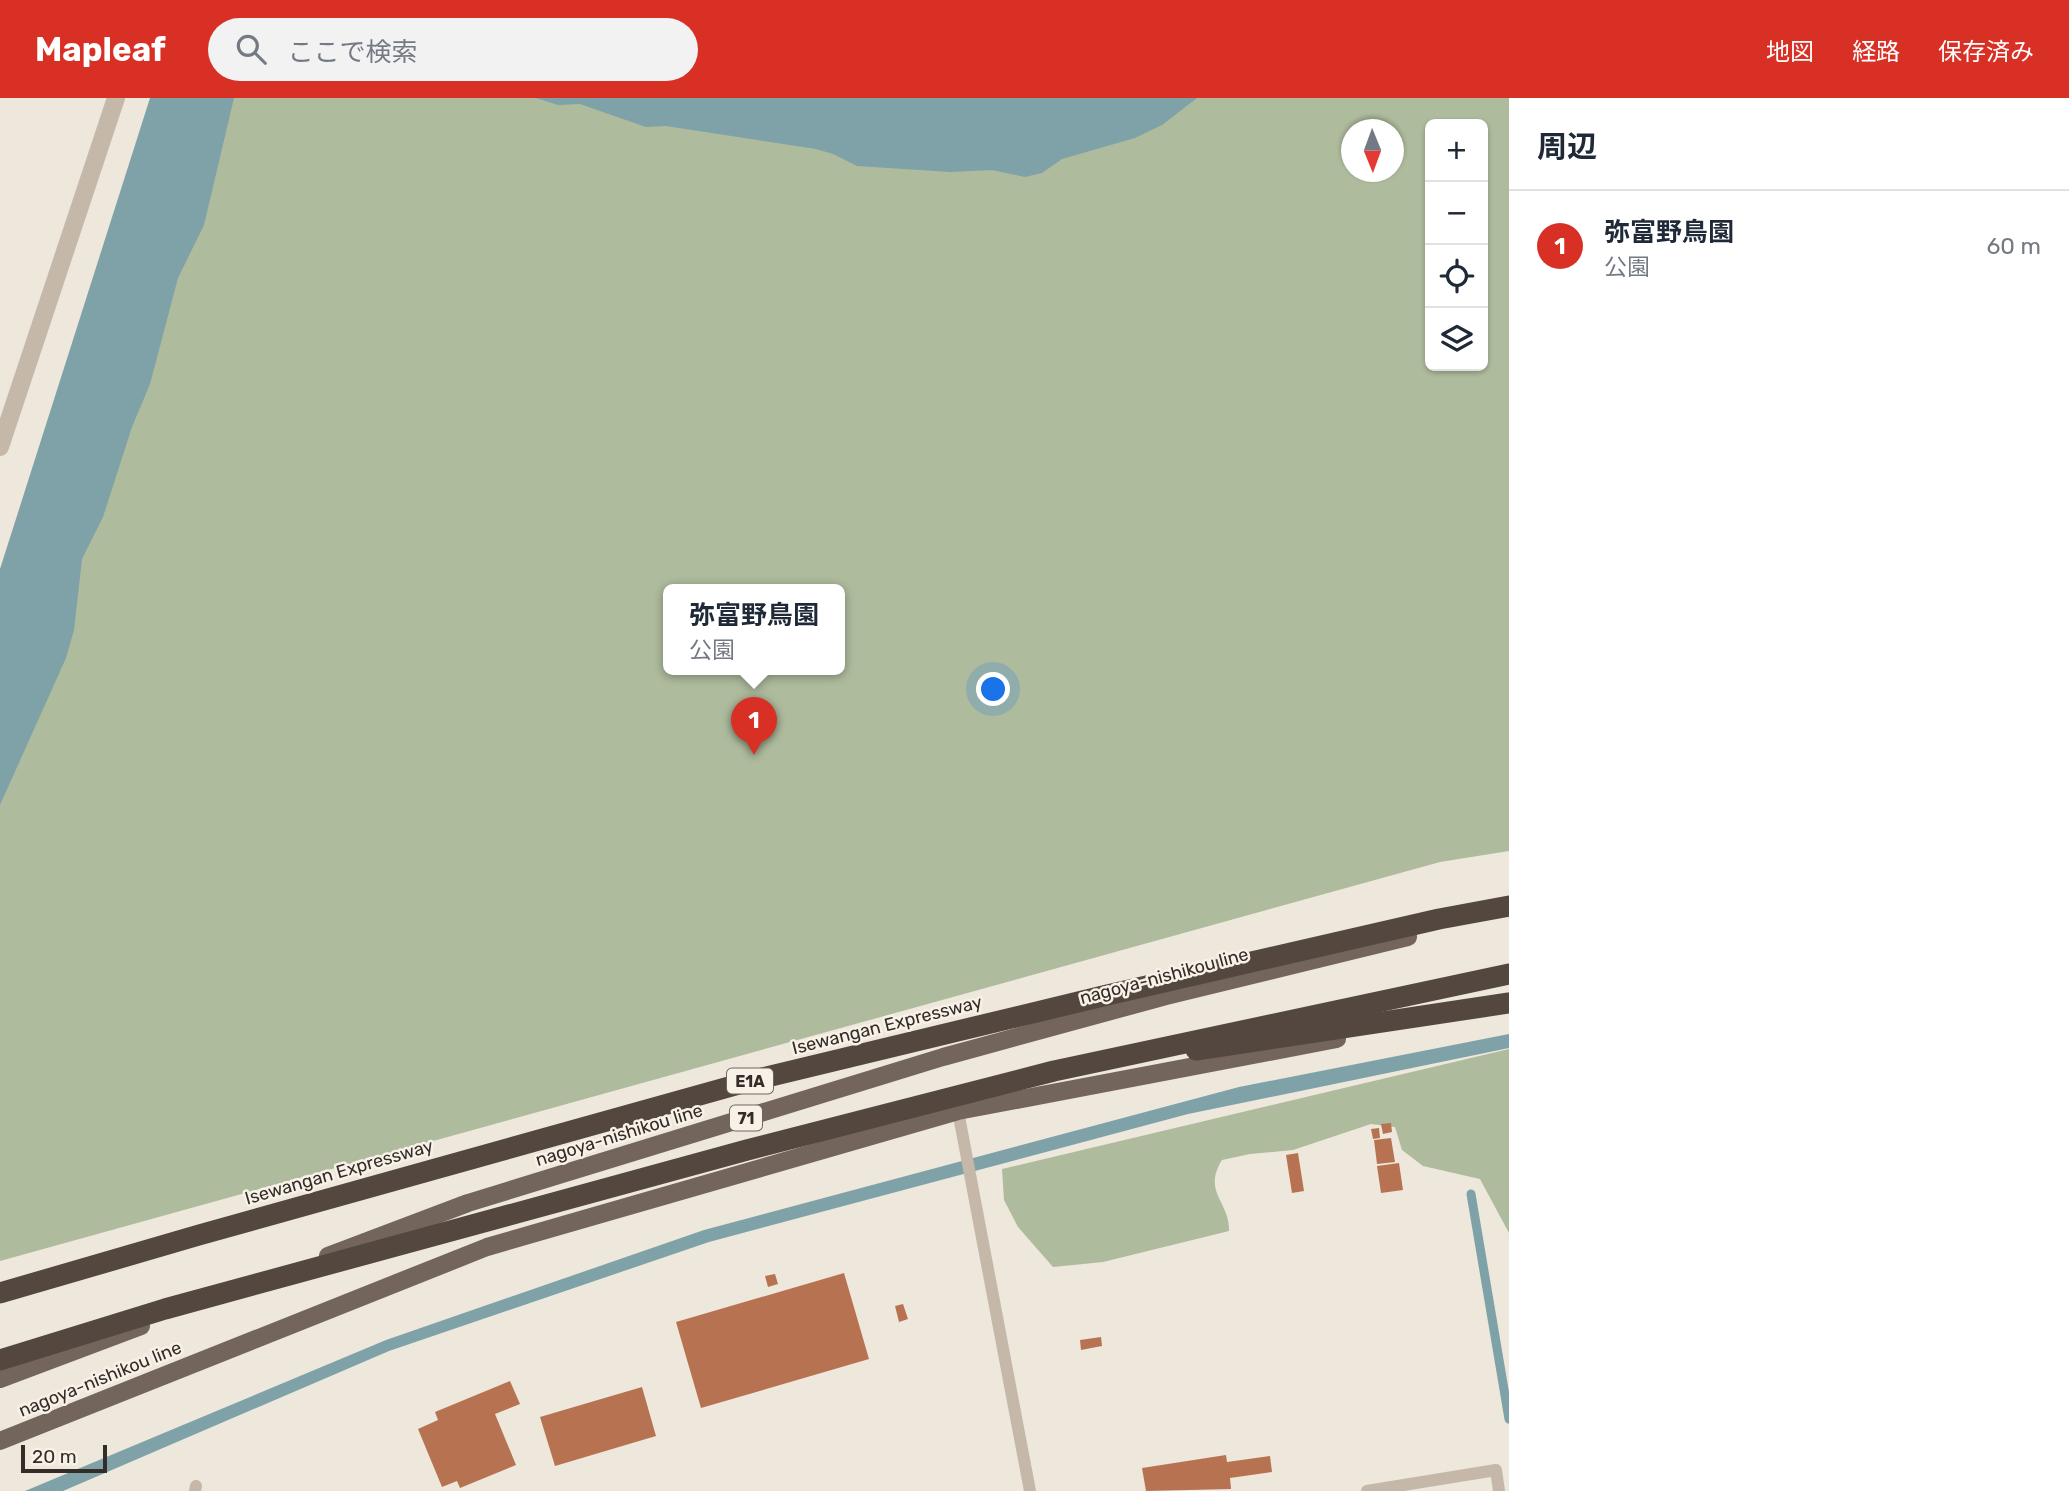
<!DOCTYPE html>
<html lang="ja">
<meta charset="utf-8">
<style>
:root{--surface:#fff;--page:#f2f2f3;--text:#1f2937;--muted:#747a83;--line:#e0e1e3;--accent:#d93025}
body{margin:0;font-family:Rubik,"Noto Sans JP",sans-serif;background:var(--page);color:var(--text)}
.controls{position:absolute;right:21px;top:21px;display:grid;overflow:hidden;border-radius:10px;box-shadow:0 2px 5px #0004}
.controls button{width:63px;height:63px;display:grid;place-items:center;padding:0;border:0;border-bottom:2px solid var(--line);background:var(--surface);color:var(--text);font:35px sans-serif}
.compass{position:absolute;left:1341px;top:21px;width:63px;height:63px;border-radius:50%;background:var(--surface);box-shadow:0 2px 5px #0004;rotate:179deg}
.scale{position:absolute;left:21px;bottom:18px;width:86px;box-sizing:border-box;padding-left:7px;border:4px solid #332c28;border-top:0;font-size:19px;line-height:24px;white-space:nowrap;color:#332c28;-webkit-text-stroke:5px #f7f1e7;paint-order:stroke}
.you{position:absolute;left:994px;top:592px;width:24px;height:24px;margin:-18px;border:5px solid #fff;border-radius:50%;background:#1a73e8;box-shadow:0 0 0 10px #1a73e833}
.badge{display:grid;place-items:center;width:46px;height:46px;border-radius:50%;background:var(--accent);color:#fff;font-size:23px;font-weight:700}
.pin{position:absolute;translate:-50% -58px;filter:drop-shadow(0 2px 4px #0008)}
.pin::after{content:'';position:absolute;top:37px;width:24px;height:21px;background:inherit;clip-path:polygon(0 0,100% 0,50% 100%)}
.popup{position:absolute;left:663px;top:486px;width:182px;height:91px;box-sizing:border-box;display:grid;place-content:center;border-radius:10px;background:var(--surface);filter:drop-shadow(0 2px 5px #0005);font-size:23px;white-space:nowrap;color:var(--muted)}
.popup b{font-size:26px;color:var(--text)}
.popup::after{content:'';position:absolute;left:50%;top:100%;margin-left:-14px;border:14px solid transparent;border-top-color:var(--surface)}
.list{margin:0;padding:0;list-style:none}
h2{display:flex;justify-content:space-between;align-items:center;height:91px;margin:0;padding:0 28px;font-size:30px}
h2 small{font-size:23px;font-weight:400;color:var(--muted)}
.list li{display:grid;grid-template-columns:46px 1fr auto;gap:21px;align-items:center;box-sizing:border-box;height:112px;padding:0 28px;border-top:2px solid var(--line)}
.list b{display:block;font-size:26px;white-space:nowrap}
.list p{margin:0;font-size:23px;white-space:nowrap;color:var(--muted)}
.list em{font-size:23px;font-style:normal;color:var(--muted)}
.icon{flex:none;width:38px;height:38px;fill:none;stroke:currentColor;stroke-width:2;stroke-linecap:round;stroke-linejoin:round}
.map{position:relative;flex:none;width:1509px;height:1393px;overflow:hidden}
header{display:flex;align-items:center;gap:42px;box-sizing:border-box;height:98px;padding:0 35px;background:var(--accent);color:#fff}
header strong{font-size:33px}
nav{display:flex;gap:38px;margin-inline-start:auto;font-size:24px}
.search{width:490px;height:63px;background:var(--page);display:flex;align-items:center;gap:18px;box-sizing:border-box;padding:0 24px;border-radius:38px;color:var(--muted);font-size:26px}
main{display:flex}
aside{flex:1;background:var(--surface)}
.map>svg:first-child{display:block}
.green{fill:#aebb9d;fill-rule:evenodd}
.water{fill:#7ea2a8}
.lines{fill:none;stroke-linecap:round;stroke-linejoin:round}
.stream{stroke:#7ea2a8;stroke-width:9}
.building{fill:#b77351}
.lane{stroke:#c5b8a9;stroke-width:12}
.street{stroke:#c5b8a9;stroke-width:18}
.primary{stroke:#73655b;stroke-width:18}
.highway{stroke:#534740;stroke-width:21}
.highway-bridge{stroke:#534740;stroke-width:21}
.labels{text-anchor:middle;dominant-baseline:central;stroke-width:5;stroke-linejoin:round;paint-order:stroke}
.shield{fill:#f7f1e7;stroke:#6e6761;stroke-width:2}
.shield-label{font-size:16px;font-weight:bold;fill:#332c28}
.street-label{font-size:18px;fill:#332c28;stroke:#f7f1e7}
</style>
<header>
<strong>Mapleaf</strong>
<div class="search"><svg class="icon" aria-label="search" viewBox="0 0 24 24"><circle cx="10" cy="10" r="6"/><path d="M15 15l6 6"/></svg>ここで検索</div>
<nav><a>地図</a><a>経路</a><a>保存済み</a></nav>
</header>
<main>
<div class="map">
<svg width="1509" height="1393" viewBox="0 0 1509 1393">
<rect width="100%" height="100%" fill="#eee7db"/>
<path class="green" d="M182 0H1509V753L1440 764 0 1163V569ZM1430 26H1483V268H1430ZM1352 32H1394V74H1352ZM668 491H840V571H668Z
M1509 951V1135L1480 1081 1423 1068 1402 1052 1395 1029 1371 1026 1293 1052 1250 1056 1222 1062C1202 1094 1230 1104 1229 1133L1103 1164 1053 1169 1018 1129 1004 1102 1002 1071Z"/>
<path class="water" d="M150 0H234L204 127 178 180 150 286 132 329 103 419 82 461 74 532 66 560 0 707V471Z
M536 0H1197L1162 27 1135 40 1062 61 1042 75 1025 79 992 72 950 74 857 68 833 56 816 51 666 28 646 29 580 6 558 7Z
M1509 936V950L1188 1016 709 1144 389 1253 63 1393H25L386 1242 704 1132 1239 989Z"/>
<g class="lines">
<path class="stream" d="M1471 1096 1509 1321"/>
</g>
<path class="building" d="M1391 1025 1392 1034 1383 1036 1381 1026Z
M1379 1030 1380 1040 1373 1041 1371 1031Z
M1391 1040 1395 1064 1377 1066 1374 1042Z
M1298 1055 1304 1093 1292 1095 1286 1057Z
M1399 1065 1403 1092 1381 1095 1377 1068Z
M844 1175 869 1261 701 1310 676 1224Z
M775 1176 778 1186 768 1189 765 1178Z
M903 1206 908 1221 899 1224 895 1208Z
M1101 1239 1102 1248 1081 1252 1080 1242Z
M510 1283 520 1306 495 1316 516 1367 460 1390 457 1383 442 1389 418 1331 438 1322 435 1314Z
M642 1289 656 1338 555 1368 540 1319Z
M1226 1357 1227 1364 1270 1358 1272 1374 1230 1380 1231 1391 1146 1393 1142 1370Z"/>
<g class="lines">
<path class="lane" d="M958 1013 1030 1393
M195 1393 196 1388
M1367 1393 1496 1372 1499 1393"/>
<path class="street" d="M0 349 116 0"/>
<path class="primary" d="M328 1158 468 1105 943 959 1166 898 1408 839
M0 1281 141 1228
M0 1343 487 1149 958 1013 1337 941"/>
<path class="highway" d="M1196 952 1509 905
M0 1195 199 1137 750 983 1103 898 1439 821 1509 808"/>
<path class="highway-bridge" d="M0 1262 165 1211 747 1052 1054 973 1509 876"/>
</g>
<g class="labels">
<g class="shield">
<rect x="727" y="970.5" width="46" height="25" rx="5"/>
<rect x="730" y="1007.5" width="32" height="25" rx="5"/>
</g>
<g class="shield-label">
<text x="750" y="983">E1A</text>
<text x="746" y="1020">71</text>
</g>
<g class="street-label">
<text transform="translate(1164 878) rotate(-15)">nagoya-nishikou line</text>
<text transform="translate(887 927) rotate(-14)">Isewangan Expressway</text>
<text transform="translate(619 1037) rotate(-17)">nagoya-nishikou line</text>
<text transform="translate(339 1074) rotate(-16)">Isewangan Expressway</text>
<text transform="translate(100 1281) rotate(-22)">nagoya-nishikou line</text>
</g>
</g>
</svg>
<div class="controls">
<button>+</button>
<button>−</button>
<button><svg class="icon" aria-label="locate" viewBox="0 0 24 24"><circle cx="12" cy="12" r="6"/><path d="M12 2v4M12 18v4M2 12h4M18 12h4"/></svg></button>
<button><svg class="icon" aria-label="layers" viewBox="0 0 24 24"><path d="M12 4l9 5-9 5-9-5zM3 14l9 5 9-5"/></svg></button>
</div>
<svg class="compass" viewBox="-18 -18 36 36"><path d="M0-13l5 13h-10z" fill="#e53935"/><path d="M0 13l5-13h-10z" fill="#747a83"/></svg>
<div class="scale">20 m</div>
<div class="you"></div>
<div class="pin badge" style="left:754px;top:657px">1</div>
<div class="popup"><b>弥富野鳥園</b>公園</div>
</div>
<aside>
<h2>周辺<small></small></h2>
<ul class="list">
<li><span class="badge">1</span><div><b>弥富野鳥園</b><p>公園</p></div><em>60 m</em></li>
</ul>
</aside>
</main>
